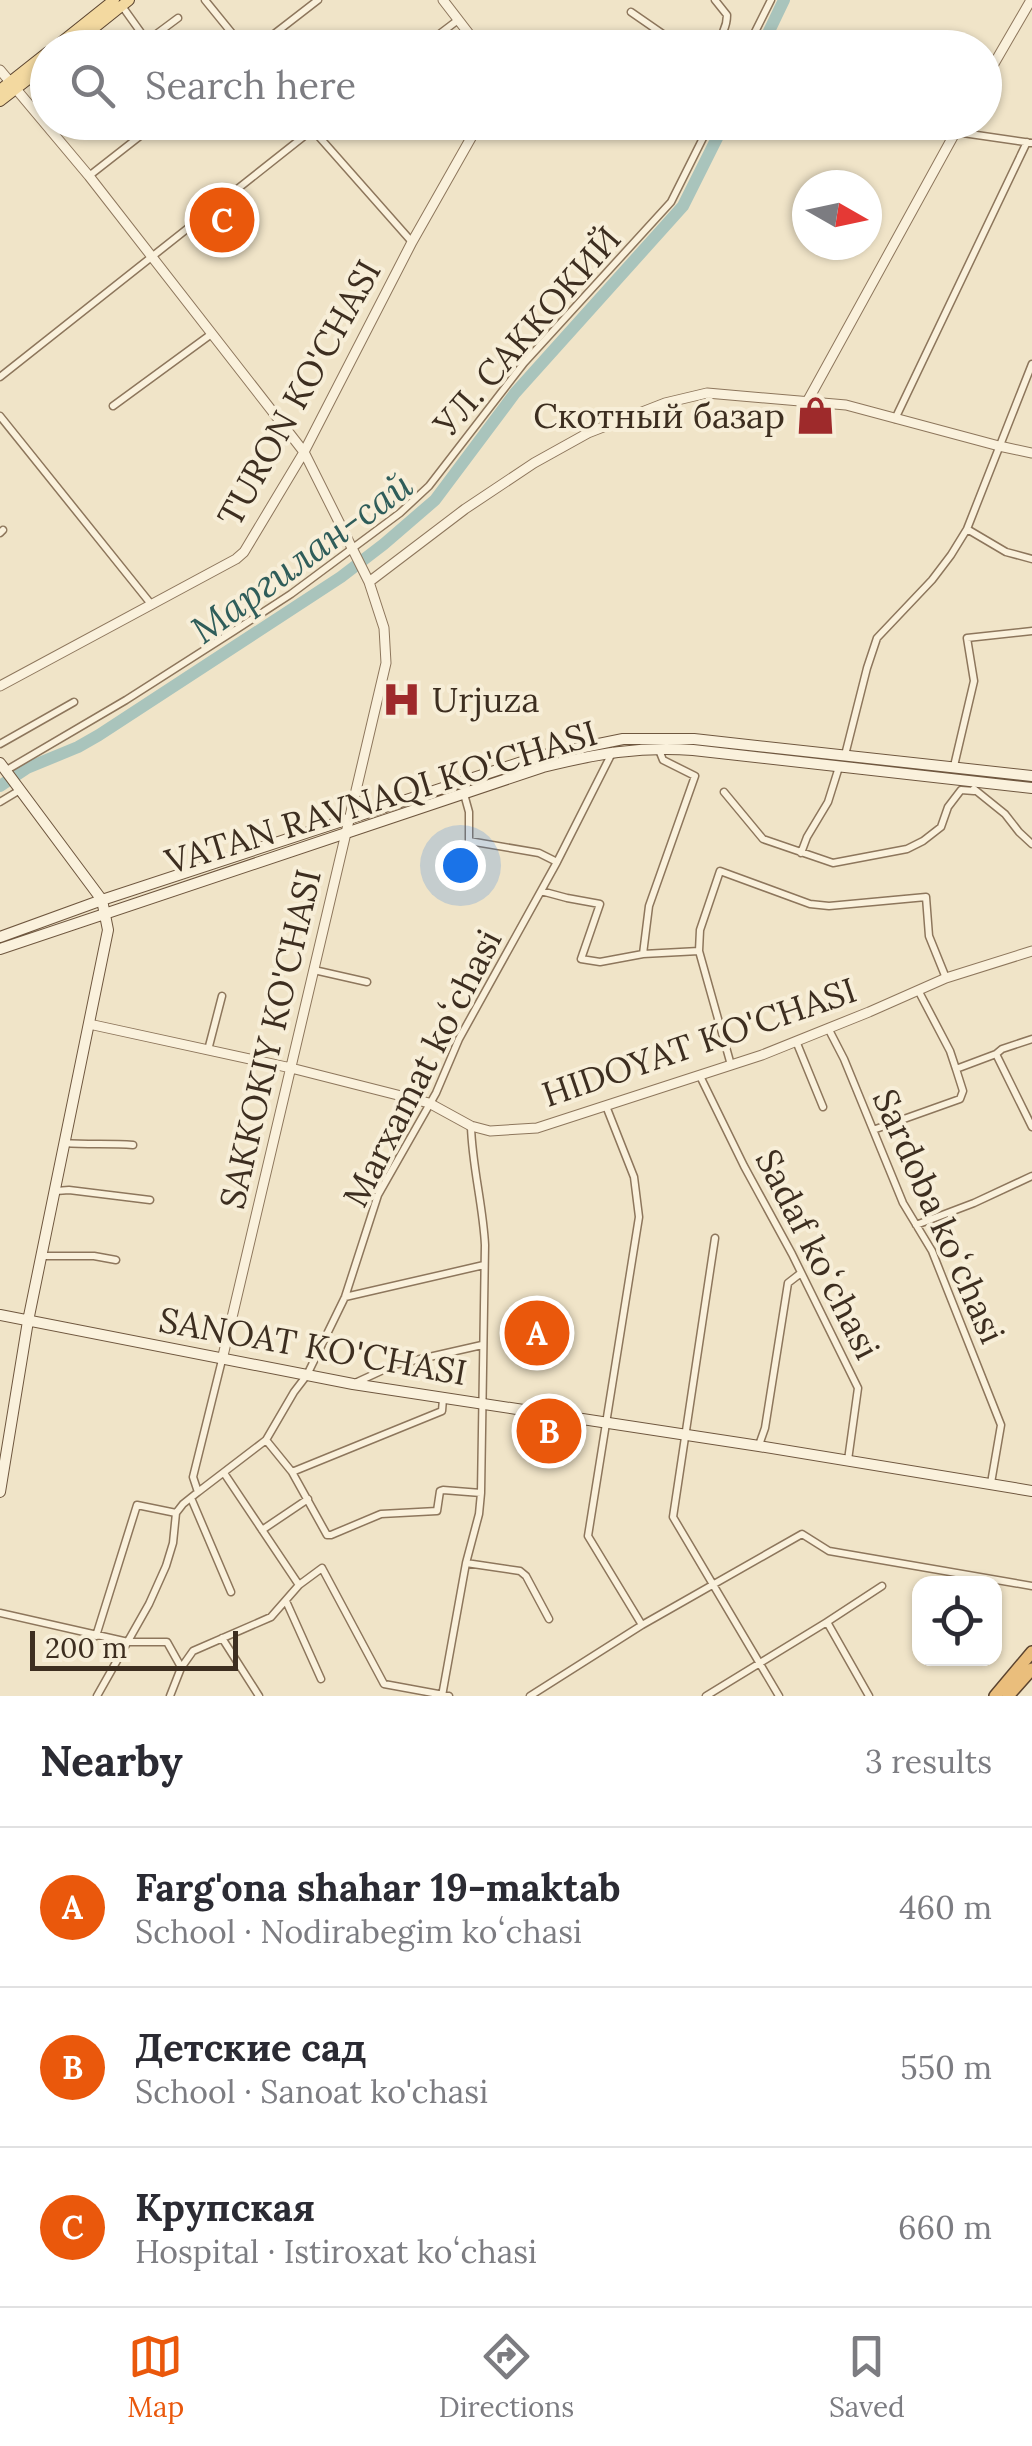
<!DOCTYPE html>
<meta charset="utf-8">
<style>
:root{--surface:#fff;--page:#f7f7f7;--text:#2b2b33;--muted:#7c7c81;--line:#e1e1e2;--accent:#ea580c}
body{margin:0;font-family:Lora,serif;background:var(--page);color:var(--text)}
.controls{position:absolute;right:30px;bottom:30px;display:grid;overflow:hidden;border-radius:20px;box-shadow:0 2px 8px #0004}
.controls button{width:90px;height:90px;display:grid;place-items:center;padding:0;border:0;border-bottom:2px solid var(--line);background:var(--surface);color:var(--text);font:50px sans-serif}
.compass{position:absolute;left:792px;top:170px;width:90px;height:90px;border-radius:50%;background:var(--surface);box-shadow:0 2px 8px #0004;rotate:99deg}
.scale{position:absolute;left:30px;bottom:25px;width:208px;box-sizing:border-box;padding-left:10px;border:5px solid #3d2e20;border-top:0;font-size:28px;line-height:35px;white-space:nowrap;color:#3d2e20;-webkit-text-stroke:8px #f7eed8;paint-order:stroke}
.you{position:absolute;left:460px;top:865px;width:35px;height:35px;margin:-25px;border:8px solid #fff;border-radius:50%;background:#1a73e8;box-shadow:0 0 0 15px #1a73e833}
.badge{display:grid;place-items:center;width:65px;height:65px;border-radius:50%;background:var(--accent);color:#fff;font-size:32px;font-weight:700}
.pin{position:absolute;translate:-50% -50%;border:5px solid #fff;box-shadow:0 2px 10px #0006}
.list{margin:0;padding:0;list-style:none}
h2{display:flex;justify-content:space-between;align-items:center;height:130px;margin:0;padding:0 40px;font-size:42px}
h2 small{font-size:32px;font-weight:400;color:var(--muted)}
.list li{display:grid;grid-template-columns:65px 1fr auto;gap:30px;align-items:center;box-sizing:border-box;height:160px;padding:0 40px;border-top:2px solid var(--line)}
.list b{display:block;font-size:38px;white-space:nowrap}
.list p{margin:0;font-size:32px;white-space:nowrap;color:var(--muted)}
.list em{font-size:32px;font-style:normal;color:var(--muted)}
.icon{flex:none;width:55px;height:55px;fill:none;stroke:currentColor;stroke-width:2;stroke-linecap:round;stroke-linejoin:round}
.map{position:relative;flex:none;width:1032px;height:1696px;overflow:hidden}
.search{position:absolute;background:var(--surface);box-shadow:0 2px 8px #0004;left:30px;right:30px;top:30px;height:110px;display:flex;align-items:center;gap:25px;box-sizing:border-box;padding:0 35px;border-radius:55px;color:var(--muted);font-size:38px}
.sheet{height:610px;background:var(--surface)}
nav{display:flex;justify-content:space-around;align-items:center;box-sizing:border-box;height:140px;border-top:2px solid var(--line);background:var(--surface);font-size:28px;color:var(--muted)}
nav a{display:grid;justify-items:center;gap:5px}
nav .on{color:var(--accent)}
.map>svg:first-child{display:block}
.lines{fill:none;stroke-linecap:round;stroke-linejoin:round}
.river{stroke:#a9c4bc;stroke-width:12}
.minor-casing{stroke:#8d765c;stroke-width:9}
.tertiary-casing{stroke:#8d765c;stroke-width:11}
.secondary-casing{stroke:#6f573f;stroke-width:12}
.primary-casing{stroke:#5b4430;stroke-width:12}
.trunk-casing{stroke:#5b4430;stroke-width:14}
.minor{stroke:#faf1dc;stroke-width:6}
.tertiary{stroke:#faf1dc;stroke-width:9}
.secondary{stroke:#faf1dc;stroke-width:10}
.primary{stroke:#f3d9a0;stroke-width:10}
.trunk{stroke:#eabe7c;stroke-width:11}
.labels{text-anchor:middle;dominant-baseline:central;stroke-width:8;stroke-linejoin:round;paint-order:stroke}
.street-label{font-size:35px;fill:#3d2e20;stroke:#f7eed8}
.poi-label{font-size:35px;fill:#3d2e20;stroke:#f7eed8;text-anchor:end}
.water-label{font-size:38px;font-style:italic;fill:#2f5d5a;stroke:#f7eed8}
</style>
<div class="map">
<svg width="1032" height="1696" viewBox="0 0 1032 1696">
<rect width="100%" height="100%" fill="#f0e4c8"/>
<g class="lines">
<path class="river" d="M761 48 784 0
M0 786 27 768 78 747 99 735 341 577 384 544 435 500 515 393 683 206 725 122"/>
<defs>
<path id="minor" d="M205 0 244 48
M122 6 147 41 178 18
M631 12 683 48
M256 48 318 0
M421 48 458 20
M712 48C721 38 727 28 727 15L715 0
M747 48 771 0
M306 122 412 242
M596 122C615 130 636 146 649 122
M956 132 1032 143
M89 176 158 122
M0 377 322 122
M113 406 210 335
M0 416 151 604
M895 419 1027 142
M967 529 1006 552 1032 559
M0 533 3 530
M0 744 74 702
M845 755 867 668 877 638 932 580 951 555 967 529 1032 364
M954 766 974 681 967 638 1032 631
M5 771 126 700 234 631 291 594 400 513 429 486 524 363 671 202 711 122
M974 789 1005 814 1019 832 1032 844
M724 792 763 839 833 863 907 849 923 841 941 827 948 807 961 790 974 791
M464 794 469 812V841L539 853 557 862
M0 802 20 790
M801 853 807 837 828 802 839 767
M541 891 567 898 600 904 581 959 600 962 643 954 699 951
M643 954 649 906 695 776 663 760 659 750
M314 970 367 982
M918 990 950 1051 956 1069 996 1054 1032 1127
M828 1028 844 1059 903 1203 932 1251 1001 1425 991 1483
M796 1041 823 1107
M208 1050 222 996
M996 1054 1002 1049 1032 1039
M731 1065 699 951 700 930 720 871 810 904 829 906 926 897 929 936 946 978
M700 1076 744 1166 792 1254 858 1388 848 1460
M606 1106 634 1177 639 1217 588 1536 642 1625
M873 1130 960 1099 963 1091 956 1069
M65 1143C88 1145 110 1143 133 1145
M56 1191 69 1190 150 1200
M916 1225 974 1203 1032 1176
M715 1238 673 1517 779 1696
M42 1256H94L116 1260
M345 1297 484 1265
M355 1383 394 1365 482 1345
M266 1440 292 1472 327 1535H331L381 1514 437 1511 440 1491 443 1490 481 1493
M759 1445 765 1428 788 1283 801 1273
M292 1472 442 1411 443 1399
M224 1473 299 1585
M198 1492 266 1440 294 1392 307 1375 345 1297 378 1195 436 1093 459 1039 557 862 613 751
M191 1498 231 1592
M262 1530 308 1499
M466 1563 520 1571 526 1576 549 1619
M286 1601 321 1679
M0 1613 128 1642H167L181 1667
M827 1622 882 1586
M96 1636 137 1505 176 1513
M222 1638 259 1696
M97 1696 149 1604 166 1566 173 1543 176 1513 183 1504 198 1492 193 1477 222 1360
M170 1696 181 1668 193 1651 271 1617 299 1585 322 1568 384 1684 449 1696
M442 1696 466 1563 479 1514 481 1493 485 1245C483 1205 472 1166 471 1126
M530 1696 642 1625 802 1534 829 1551 1032 1586
M706 1696 827 1622 869 1696"/>
<path id="tertiary" d="M443 0 480 48
M0 70 89 176 304 452 369 582 384 628 386 663 222 1360
M984 81 1031 0
M807 402 961 122
M369 582 465 509 534 463 588 433 665 403 707 393 846 405 999 446 1032 453
M0 686 236 559 244 552 304 452 412 242 480 122
M89 1024 291 1068 429 1103 471 1126 490 1131 537 1128 762 1055 869 1012 946 978 1032 951"/>
<path id="secondary" d="M0 763 102 900 108 930 28 1321 0 1492
M0 937 102 900 540 756 623 739H694L1032 776
M0 949 543 767C595 754 640 746 693 750L1032 788
M0 1315 353 1384 759 1446 1032 1491"/>
<path id="primary" d="M54 48 114 0
M69 48 129 0
M0 90 48 52
M0 101 48 64"/>
<path id="trunk" d="M995 1696 1032 1652
M1008 1696 1032 1669"/>
</defs>
<use href="#minor" class="minor-casing"/>
<use href="#tertiary" class="tertiary-casing"/>
<use href="#secondary" class="secondary-casing"/>
<use href="#primary" class="primary-casing"/>
<use href="#trunk" class="trunk-casing"/>
<use href="#minor" class="minor"/>
<use href="#tertiary" class="tertiary"/>
<use href="#secondary" class="secondary"/>
<use href="#primary" class="primary"/>
<use href="#trunk" class="trunk"/>
</g>
<defs>
<symbol id="shop-bare" viewBox="-9 -9 18 18"><path d="M-5-2.5h2.3a2.7 3.5 0 0 1 5.4 0H5L5.5 6h-11ZM-1.5-2.5h3a1.5 2.3 0 0 0-3 0Z" fill="#9e2a2b" stroke="#f7eed8" stroke-width="2.5" paint-order="stroke"/></symbol>
<symbol id="hospital-bare" viewBox="-9 -9 18 18"><path d="M-5-5h3v3.5h4V-5h3V5h-3V1.5h-4V5h-3Z" fill="#9e2a2b" stroke="#f7eed8" stroke-width="2.5" paint-order="stroke"/></symbol>
</defs>
<g fill-rule="evenodd">
<use href="#shop-bare" x="788" y="388" width="55" height="55"/>
<use href="#hospital-bare" x="374" y="672" width="55" height="55"/>
</g>
<g class="labels">
<g class="street-label">
<text transform="translate(527 331) rotate(-49)">УЛ. САККОКИЙ</text>
<text transform="translate(299 393) rotate(-61)">TURON KO'CHASI</text>
<text transform="translate(381 797) rotate(-17)">VATAN RAVNAQI KO'CHASI</text>
<text transform="translate(270 1039) rotate(-77)">SAKKOKIY KO'CHASI</text>
<text transform="translate(699 1042) rotate(-19)">HIDOYAT KO'CHASI</text>
<text transform="translate(422 1068) rotate(-63)">Marxamat koʻchasi</text>
<text transform="translate(939 1216) rotate(66)">Sardoba koʻchasi</text>
<text transform="translate(818 1254) rotate(63)">Sadaf koʻchasi</text>
<text transform="translate(313 1346) rotate(10)">SANOAT KO'CHASI</text>
</g>
<g class="poi-label">
<text x="785" y="415">Скотный базар</text>
<text x="432" y="699" text-anchor="start">Urjuza</text>
</g>
<g class="water-label">
<text transform="translate(301 557) rotate(-36)">Маргилан-сай</text>
</g>
</g>
</svg>
<div class="controls">
<button><svg class="icon" aria-label="locate" viewBox="0 0 24 24"><circle cx="12" cy="12" r="6"/><path d="M12 2v4M12 18v4M2 12h4M18 12h4"/></svg></button>
</div>
<svg class="compass" viewBox="-18 -18 36 36"><path d="M0-13l5 13h-10z" fill="#e53935"/><path d="M0 13l5-13h-10z" fill="#7c7c81"/></svg>
<div class="scale">200 m</div>
<div class="you"></div>
<div class="pin badge" style="left:537px;top:1333px">A</div>
<div class="pin badge" style="left:549px;top:1431px">B</div>
<div class="pin badge" style="left:222px;top:220px">C</div>
<div class="search"><svg class="icon" aria-label="search" viewBox="0 0 24 24"><circle cx="10" cy="10" r="6"/><path d="M15 15l6 6"/></svg>Search here</div>
</div>
<section class="sheet">
<h2>Nearby<small>3 results</small></h2>
<ul class="list">
<li><span class="badge">A</span><div><b>Farg'ona shahar 19-maktab</b><p>School · Nodirabegim koʻchasi</p></div><em>460 m</em></li>
<li><span class="badge">B</span><div><b>Детские сад</b><p>School · Sanoat ko'chasi</p></div><em>550 m</em></li>
<li><span class="badge">C</span><div><b>Крупская</b><p>Hospital · Istiroxat koʻchasi</p></div><em>660 m</em></li>
</ul>
</section>
<nav>
<a class="on"><svg class="icon" aria-label="map" viewBox="0 0 24 24"><path d="M3 6l6-2 6 2 6-2v14l-6 2-6-2-6 2zM9 4v14M15 6v14"/></svg>Map</a>
<a><svg class="icon" aria-label="directions" viewBox="0 0 24 24"><path d="M12 3l9 9-9 9-9-9zM9 14v-3h6M13 9l2 2-2 2"/></svg>Directions</a>
<a><svg class="icon" aria-label="saved" viewBox="0 0 24 24"><path d="M7 4h10v16l-5-4-5 4z"/></svg>Saved</a>
</nav>
